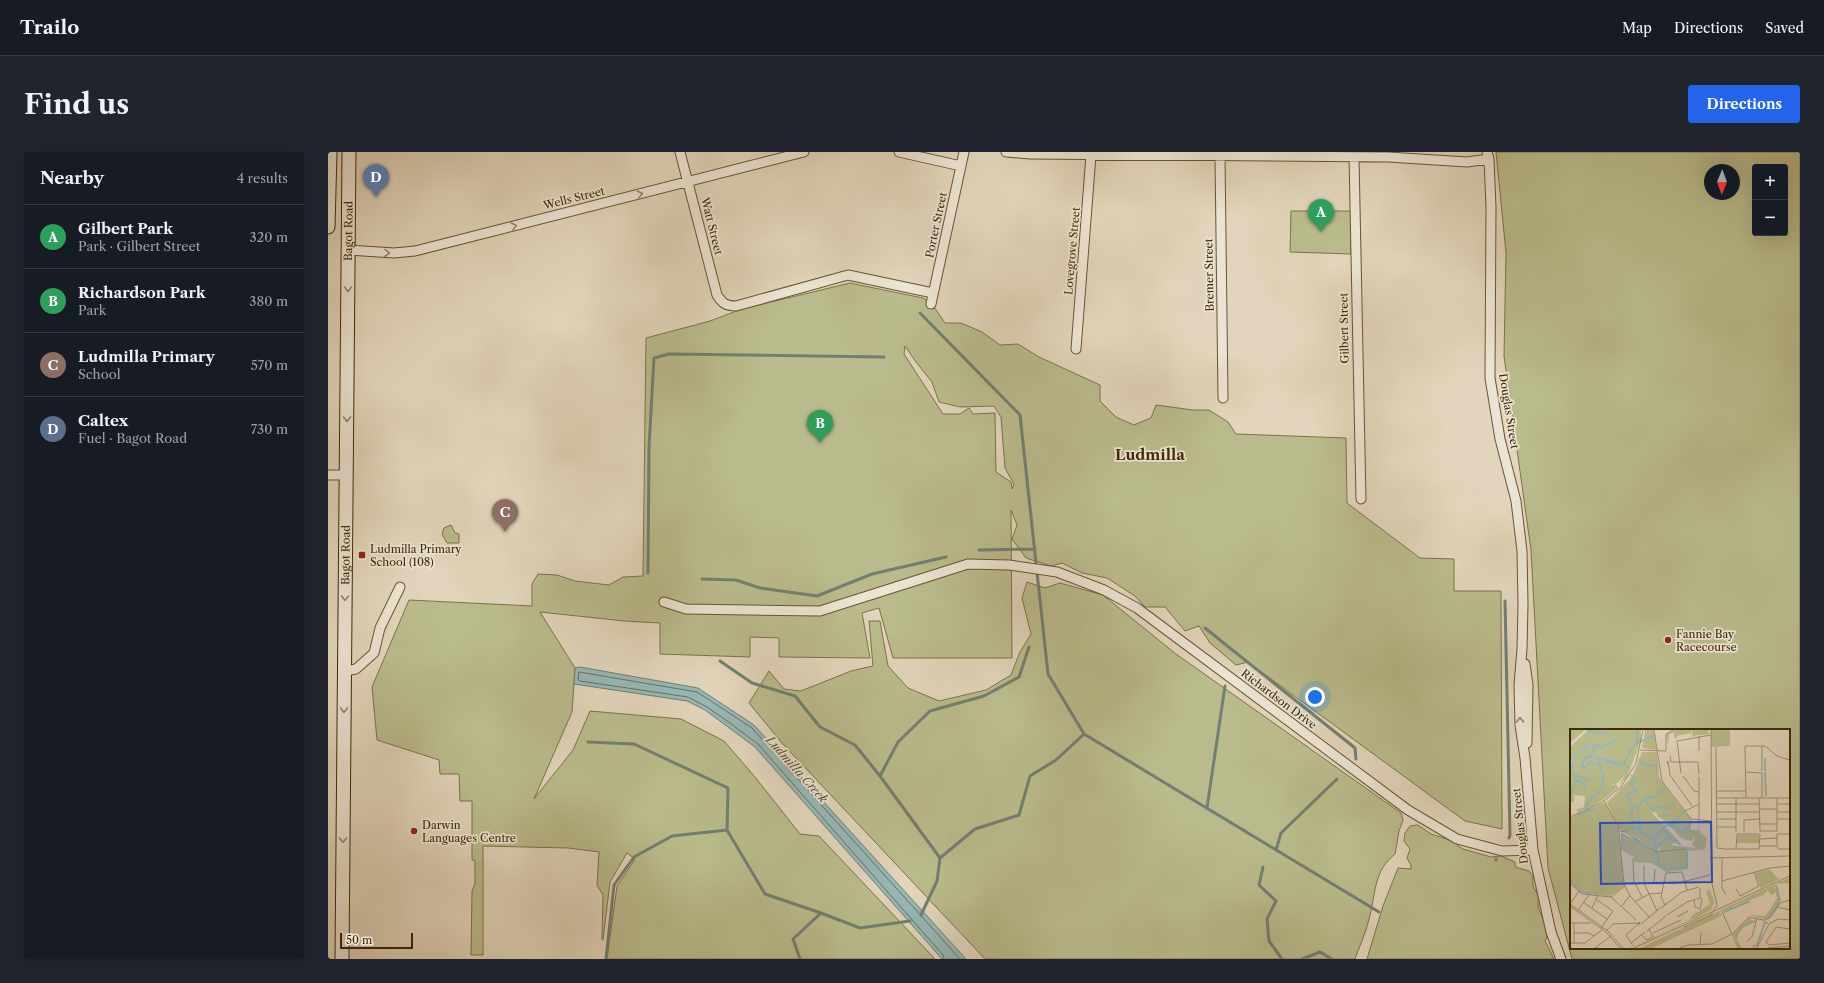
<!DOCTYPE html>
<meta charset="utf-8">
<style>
:root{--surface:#171b24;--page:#20242c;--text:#f1f3f6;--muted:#9ea1a6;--line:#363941;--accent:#2563eb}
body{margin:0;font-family:"Libre Caslon Text",serif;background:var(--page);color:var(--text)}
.controls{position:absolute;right:12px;top:12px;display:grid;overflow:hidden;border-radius:4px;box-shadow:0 4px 16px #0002}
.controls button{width:36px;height:36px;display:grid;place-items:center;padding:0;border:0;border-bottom:1px solid var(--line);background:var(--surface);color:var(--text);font:20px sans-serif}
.compass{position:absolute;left:1376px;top:12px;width:36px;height:36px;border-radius:50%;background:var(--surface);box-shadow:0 4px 16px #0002;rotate:181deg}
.scale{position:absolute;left:12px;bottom:10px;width:73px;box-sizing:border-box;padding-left:4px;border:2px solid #3f2906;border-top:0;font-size:11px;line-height:14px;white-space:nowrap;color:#3f2906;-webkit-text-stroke:3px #ece4d3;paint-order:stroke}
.you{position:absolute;left:987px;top:545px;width:14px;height:14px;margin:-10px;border:3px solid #fff;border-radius:50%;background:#1a73e8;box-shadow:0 0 0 6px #1a73e833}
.badge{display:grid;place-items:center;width:26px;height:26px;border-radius:50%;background:var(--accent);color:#fff;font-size:13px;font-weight:700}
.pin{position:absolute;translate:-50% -33px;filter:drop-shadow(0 1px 2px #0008)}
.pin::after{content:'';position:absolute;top:21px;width:14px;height:12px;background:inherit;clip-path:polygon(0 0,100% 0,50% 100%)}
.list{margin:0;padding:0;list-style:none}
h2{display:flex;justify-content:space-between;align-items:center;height:52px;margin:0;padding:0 16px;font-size:17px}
h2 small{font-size:13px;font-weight:400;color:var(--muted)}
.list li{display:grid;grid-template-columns:26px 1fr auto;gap:12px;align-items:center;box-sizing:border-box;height:64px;padding:0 16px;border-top:1px solid var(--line)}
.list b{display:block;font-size:15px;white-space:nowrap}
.list p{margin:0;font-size:13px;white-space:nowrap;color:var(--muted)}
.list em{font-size:13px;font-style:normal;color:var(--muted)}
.map{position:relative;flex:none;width:1472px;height:807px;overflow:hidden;border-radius:4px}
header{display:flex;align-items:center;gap:24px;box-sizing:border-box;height:56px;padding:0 20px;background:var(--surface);border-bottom:1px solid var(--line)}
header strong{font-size:19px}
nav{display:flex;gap:22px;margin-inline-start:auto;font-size:14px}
.intro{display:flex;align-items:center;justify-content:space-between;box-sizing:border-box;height:96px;padding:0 24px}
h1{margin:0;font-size:28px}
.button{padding:10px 18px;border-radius:4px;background:var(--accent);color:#fff;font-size:14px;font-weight:700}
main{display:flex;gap:24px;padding:0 24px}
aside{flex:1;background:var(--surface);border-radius:4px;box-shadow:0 4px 16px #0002}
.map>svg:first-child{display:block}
.green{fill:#babb8c;stroke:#7c7249;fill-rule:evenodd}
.water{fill:#96b8b6;stroke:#737f70}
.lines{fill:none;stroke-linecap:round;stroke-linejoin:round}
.shore{stroke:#6a705e;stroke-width:1}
.stream{stroke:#737f70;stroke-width:3}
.minor-casing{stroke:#685433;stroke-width:11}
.secondary-casing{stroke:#3f2906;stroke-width:15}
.minor{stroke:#ece4d3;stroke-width:9}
.secondary{stroke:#ece4d3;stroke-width:13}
.oneway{stroke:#96866c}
.poi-dot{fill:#8f2418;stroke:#ece4d3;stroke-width:1.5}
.labels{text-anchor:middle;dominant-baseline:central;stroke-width:3.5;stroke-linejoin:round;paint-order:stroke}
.street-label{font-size:11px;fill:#3f2906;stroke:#ece4d3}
.poi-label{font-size:11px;fill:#3f2906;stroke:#ece4d3;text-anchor:start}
.water-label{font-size:12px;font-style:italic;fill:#554d32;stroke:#ece4d3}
.district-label{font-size:15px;font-weight:bold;fill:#3f2906;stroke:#ece4d3}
.inset-river{fill:none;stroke:#96b8b6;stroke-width:2}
.inset-road{fill:none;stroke:#a19073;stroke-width:1}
.view{fill:#1d4ed8;fill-opacity:0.15;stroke:#1d4ed8;stroke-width:2}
.inset-edge{fill:none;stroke:#3f2906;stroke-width:2}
</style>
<header>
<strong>Trailo</strong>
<nav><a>Map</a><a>Directions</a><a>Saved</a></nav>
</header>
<div class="intro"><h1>Find us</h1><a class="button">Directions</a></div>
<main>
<aside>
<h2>Nearby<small>4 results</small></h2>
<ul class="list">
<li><span class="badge" style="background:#2e9e5b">A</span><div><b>Gilbert Park</b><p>Park · Gilbert Street</p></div><em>320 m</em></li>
<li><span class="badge" style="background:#2e9e5b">B</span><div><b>Richardson Park</b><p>Park</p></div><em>380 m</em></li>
<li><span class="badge" style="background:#8d6e63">C</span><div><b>Ludmilla Primary</b><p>School</p></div><em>570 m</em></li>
<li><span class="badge" style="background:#5c6f8a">D</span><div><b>Caltex</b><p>Fuel · Bagot Road</p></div><em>730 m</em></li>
</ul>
</aside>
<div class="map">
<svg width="1472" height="807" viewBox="0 0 1472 807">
<rect width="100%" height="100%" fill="#e2d5bb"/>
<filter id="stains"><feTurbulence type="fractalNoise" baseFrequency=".005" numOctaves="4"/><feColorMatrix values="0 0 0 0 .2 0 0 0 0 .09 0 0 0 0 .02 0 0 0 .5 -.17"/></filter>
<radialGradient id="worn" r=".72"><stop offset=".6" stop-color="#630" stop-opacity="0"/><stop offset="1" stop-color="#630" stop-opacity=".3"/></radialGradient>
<path class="green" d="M1168 0H1472V807H1244L1220 716 1203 398 1176 204 1178 101ZM1427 15H1457V81H1427ZM1382 18H1406V42H1382ZM1243 578H1461V796H1243Z
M963 59H1023V102L962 100Z
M522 131 595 146 604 152 617 171H633L654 180 672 193 690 192 711 205 772 233V249L788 265 806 273 823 266 828 253 865 258H881L900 270 908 282 1018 286 1019 351 1092 406 1126 407V439H1173L1174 677 1137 669 920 510 908 513 882 491 871 474 857 479 837 455H817L807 444 779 426 754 421 734 411 723 414 698 406 684 387 689 373 683 358 684 506H565L551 456 534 461 542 506 451 505V486L422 485V505L332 502V471L296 469 212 460 247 516 244 560 206 647 245 598 262 559 353 567 396 589 427 625 472 682 491 684 607 807H279L289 734 307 707 299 701 282 730 275 788H274L275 743 269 733 271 700 240 696 155 694V803H143L144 739 147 732V709L144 708V649H132L131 622H112L111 608 49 588 44 535 81 448 204 454V432L210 422 229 423 247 429 281 433 295 425 315 424 318 186 382 169 414 157ZM577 194 588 210 604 230 611 250 632 255 666 254 673 265 677 316 686 332 684 337 683 330 668 320 667 261 645 262 641 256 632 262H615L576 202Z
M123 373 127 381 131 382V391H119L114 382 116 376Z
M699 430 717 436 732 431 775 443 848 502 1073 661 1075 668 1071 679 1067 702C1046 719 1048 739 1042 763 1039 778 1032 793 1027 807H657L454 591 421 551 441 519 456 537 473 539 523 519 545 514 541 469H552L560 514 580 536 611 549 658 538 683 523 692 500 703 482 694 446Z
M1090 673 1103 682 1128 690 1130 694 1135 697 1163 705 1173 704 1187 710V715L1201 719 1205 724V734L1211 745C1208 753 1212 761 1216 768 1218 773 1218 779 1219 785L1217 789 1226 807H1039L1055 754 1070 716 1083 717V713L1079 706 1082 697 1076 689 1077 681 1082 674Z"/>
<path class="water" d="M252 515 370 536 426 573 638 807H614L427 595 377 558 359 549 246 532 247 516Z"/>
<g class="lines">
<path class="shore" d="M616 807 615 803 430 592 402 571 379 555 360 545 252 529 250 527 251 520 369 540 424 576 632 807"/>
<path class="stream" d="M592 161 692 263 720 522 756 582 1051 760
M651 398 707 397
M320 421 321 295 326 206 341 202 556 205
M374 427 408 428 432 436 489 444 544 422 618 405
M1177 449 1182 683 1181 686
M877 476 1027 596 1028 607
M392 509 424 531 467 544 492 575 527 593 552 624 612 706
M260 590 306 592 400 636 399 678
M552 624 570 590 602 559 656 544 691 525 701 495
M879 656 897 534
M948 698 953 681 1009 627
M1168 708V707
M935 715 931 733 948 749 939 767 941 789 954 807
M593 763 609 729 612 706 647 677 691 663 702 624 728 608 756 582
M278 807 286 733 306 705 344 684 399 678 437 742 493 761
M472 807 465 787 493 761 532 776 582 769
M974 807 992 800 1004 807"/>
<defs>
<path id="minor" d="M352 0 389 143C394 151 398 154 408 154L520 123 605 141
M571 0 633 14
M678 0 702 2 1060 5 1139 10 1161 7
M890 0 892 4 895 246
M1159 0 1161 7 1163 55 1162 226 1172 287 1188 349 1194 399 1195 452 1194 497 1191 533 1192 573 1197 606 1205 698 1223 780 1233 807
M1026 5 1033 347
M20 98 66 101 87 99 476 0
M603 152 636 0
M748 197 763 3
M0 323H19
M336 450 358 457 492 459 640 412 681 413 729 420 776 438 809 456 1080 658 1129 687 1174 699 1205 698
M1197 512 1200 533 1199 591
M17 519 28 517 46 501 52 476 72 435"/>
<g id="secondary">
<path d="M0 75 2 0"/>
<path id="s1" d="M14 807 21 0"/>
</g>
</defs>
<use href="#minor" class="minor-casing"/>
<use href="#secondary" class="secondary-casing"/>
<use href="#minor" class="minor"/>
<use href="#secondary" class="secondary"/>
</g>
<defs><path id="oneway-chevron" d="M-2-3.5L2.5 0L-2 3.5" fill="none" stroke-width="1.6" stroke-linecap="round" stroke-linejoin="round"/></defs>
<g class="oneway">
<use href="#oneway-chevron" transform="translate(312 42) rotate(-14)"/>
<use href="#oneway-chevron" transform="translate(186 74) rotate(-14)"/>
<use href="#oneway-chevron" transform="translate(59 101) rotate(2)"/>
<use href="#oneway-chevron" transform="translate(20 137) rotate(90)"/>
<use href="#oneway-chevron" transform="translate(19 267) rotate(90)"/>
<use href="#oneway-chevron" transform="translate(17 446) rotate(91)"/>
<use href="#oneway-chevron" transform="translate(16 558) rotate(91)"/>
<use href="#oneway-chevron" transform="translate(1192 568) rotate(-92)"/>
<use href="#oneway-chevron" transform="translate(15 688) rotate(91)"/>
</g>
<g class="poi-dot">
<rect x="30" y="399" width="8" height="8" rx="2"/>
<circle cx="1340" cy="488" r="4"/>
<circle cx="86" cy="679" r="4"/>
</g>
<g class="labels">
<g class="street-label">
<text transform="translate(246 46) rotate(-14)">Wells Street</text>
<text transform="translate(608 73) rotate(-78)">Porter Street</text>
<text transform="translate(384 74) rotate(76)">Watt Street</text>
<text stroke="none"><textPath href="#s1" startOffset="728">Bagot Road</textPath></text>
<text transform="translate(744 99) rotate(-85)">Lovegrove Street</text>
<text transform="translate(881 123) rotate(-91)">Bremer Street</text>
<text transform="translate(1016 176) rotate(-91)">Gilbert Street</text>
<text transform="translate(1181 259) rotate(81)">Douglas Street</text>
<text stroke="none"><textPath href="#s1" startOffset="404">Bagot Road</textPath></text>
<text transform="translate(951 547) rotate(37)">Richardson Drive</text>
<text transform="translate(1192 674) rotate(-96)">Douglas Street</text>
</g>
<g class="poi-label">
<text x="42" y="397">Ludmilla Primary<tspan x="42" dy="13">School (108)</tspan></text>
<text x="1348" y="482">Fannie Bay<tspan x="1348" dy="13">Racecourse</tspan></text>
<text x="94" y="673">Darwin<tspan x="94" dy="13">Languages Centre</tspan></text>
</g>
<g class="water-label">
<text transform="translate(469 617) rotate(48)">Ludmilla Creek</text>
</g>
<g class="district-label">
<text x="822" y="302">Ludmilla</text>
</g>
</g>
<g transform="translate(1242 577)">
<rect width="220" height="220" fill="#e2d5bb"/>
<path d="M0 1H15L0 14ZM18 1H71V11L57 48 49 56 56 45 47 54 34 58 46 55 48 59 25 76 8 83 6 81 14 78 15 67 4 66V73H0V41L4 38 3 30 20 17 26 29 41 35H49L26 27 25 19 18 15 3 28 0 38V18ZM75 1H84L87 21 72 19 73 13 81 8 74 9ZM104 1H121V6L120 4 107 7 106 11 103 3 99 6 98 16 96 5ZM122 1H138L139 5 122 7ZM141 1H160V17L141 18ZM72 23H87L89 48 96 58 94 60 96 58 107 73 102 77 107 73 121 90V101H129L130 93V104L137 109 135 120 117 122 118 140 97 143 81 134 65 133 64 128 53 122 52 104 90 124 89 116 88 122H86L60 104 50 101 37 74 62 48ZM84 82 111 109 121 112 125 107 122 115 125 119 100 116 109 112 82 84ZM34 74 47 93 54 157 40 167 12 164 0 152V89ZM168 106H189V112H167ZM200 140 208 150 214 148 191 159 185 144ZM220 149V154L206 155 203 159 208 160 210 173 199 189 194 190 179 186 195 187 199 182 207 169 206 163 201 166 198 161 193 166 163 177V180L155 182 154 185 153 180 157 178 214 151ZM140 161 144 173 141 181 128 188 60 219 63 215 64 217 122 190 121 187 140 175 136 162ZM149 182 152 186 147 189 82 219H70ZM179 189 185 193 178 194 168 203 167 211 172 219H167L162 206Z" fill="#babb8c" fill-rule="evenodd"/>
<path d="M18 15 25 19 26 27 58 36 59 38 54 40 58 45 53 40 58 37 41 35 26 29 20 17 3 30 4 38 0 41 3 28Z" fill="#96b8b6"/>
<path class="inset-river" d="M17 1 36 5M67 14 85 6M23 18 26 16 33 18 45 11M24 26 15 29 12 38 15 39 20 33 27 36M69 30 73 36 87 37M54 36 60 21 67 14V1M195 42V29M195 43 196 67M7 46 19 52M61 46 65 51 60 55 67 62 57 65 60 74 68 78 74 70 84 83M7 52 12 53 16 60M0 66 6 52 2 40M72 70 85 67 95 59M63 78 60 89 68 94M82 78 99 79 106 73M68 79 70 101M17 82 18 73 32 60 33 47 27 28M7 86 25 79M88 87 100 86M61 97 84 110 89 134 97 142M104 97 111 103 115 102 119 98 121 91M95 101 101 109 111 116M52 104V121M63 109 75 119M84 110 96 96 104 97V91L114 83M88 117 99 107M99 139 117 138V122M0 152 12 163 27 165M206 156 210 172M154 183 180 172M199 188 209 174M166 207 173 197 185 192M183 218 187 216 195 193"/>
<path class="inset-road" d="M84 1 92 52 121 90 141 92M129 7V22M192 17V42M146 18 147 119 155 120H189L190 105H167L166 120M70 21 96 22V5L103 1M100 27 101 33H128L129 45M97 35 98 32 100 46 122 77M176 43 192 44V69M111 44 107 12 141 6M113 47 124 62 129 63M129 48V92M146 62H176M146 69H220M166 69V103M176 69 175 17H195L207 27 220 31M189 69 190 102H207V69M34 72 48 96 54 155 60 167 79 188M146 75H189M207 75H220M190 80H207M115 82 129 75M146 83H190M207 83H220M0 88 31 74 51 58 66 34 73 1M147 90H166M207 90H220M190 95H207M147 98H166M50 102 56 103 86 123 116 120M174 103V91L190 90M220 105H207V117L209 120H220M190 110 207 109M166 113H190M190 117H207M63 129 64 154M140 129 220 127M152 129V159L156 166M74 136V154L87 182M184 143 189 157M96 144 112 143 117 161M152 152 200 139 220 137M94 153 104 155 140 146M0 154 12 165 41 168 66 191M54 154 94 155M65 154 72 168M84 154 85 140M166 160 170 167 189 157M41 168 55 157M27 171 43 182 31 199M124 171 125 178 130 180 132 171 130 168M66 172 79 165 92 164M13 173 37 190M0 175 38 202 53 219M0 175 9 162M95 176 91 168 96 144M0 177 36 203 50 219M52 177 60 166M207 178 220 181M22 179 28 166M91 179 112 163 129 158M151 180 162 205M8 181 19 166M97 186 117 173 130 169V159M107 188 118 182M194 191 200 189 210 174 220 171M0 194H21M4 194V214M71 195 90 179M114 198 141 186 147 176 142 155 141 1M220 200 206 198 196 213 199 216 220 214M36 202 43 195 69 194M77 202 96 187M4 204H19L24 207M83 204 111 191M72 206 77 211 83 208 79 200M176 213 182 208 187 189M0 214H15L33 200M61 214 75 203M62 215 56 206 70 193 69 196M130 216 131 203M25 219 41 207M64 219 220 147M110 219 118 216 142 215 162 205 179 188 193 191 198 195M187 219 199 195 208 190 220 191M198 219 220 217"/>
<path class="view" d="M141 93 142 153 31 155 30 94Z"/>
<rect width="220" height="220" class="inset-edge"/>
</g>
<rect width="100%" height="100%" filter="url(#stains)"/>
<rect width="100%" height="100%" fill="url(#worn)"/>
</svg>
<div class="controls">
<button>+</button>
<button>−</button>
</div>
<svg class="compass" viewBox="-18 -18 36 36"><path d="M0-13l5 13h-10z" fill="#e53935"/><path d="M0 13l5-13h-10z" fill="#9ea1a6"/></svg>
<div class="scale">50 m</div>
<div class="you"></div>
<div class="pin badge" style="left:993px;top:80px;background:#2e9e5b">A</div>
<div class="pin badge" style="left:492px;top:291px;background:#2e9e5b">B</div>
<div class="pin badge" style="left:177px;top:380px;background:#8d6e63">C</div>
<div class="pin badge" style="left:48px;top:45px;background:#5c6f8a">D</div>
</div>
</main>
